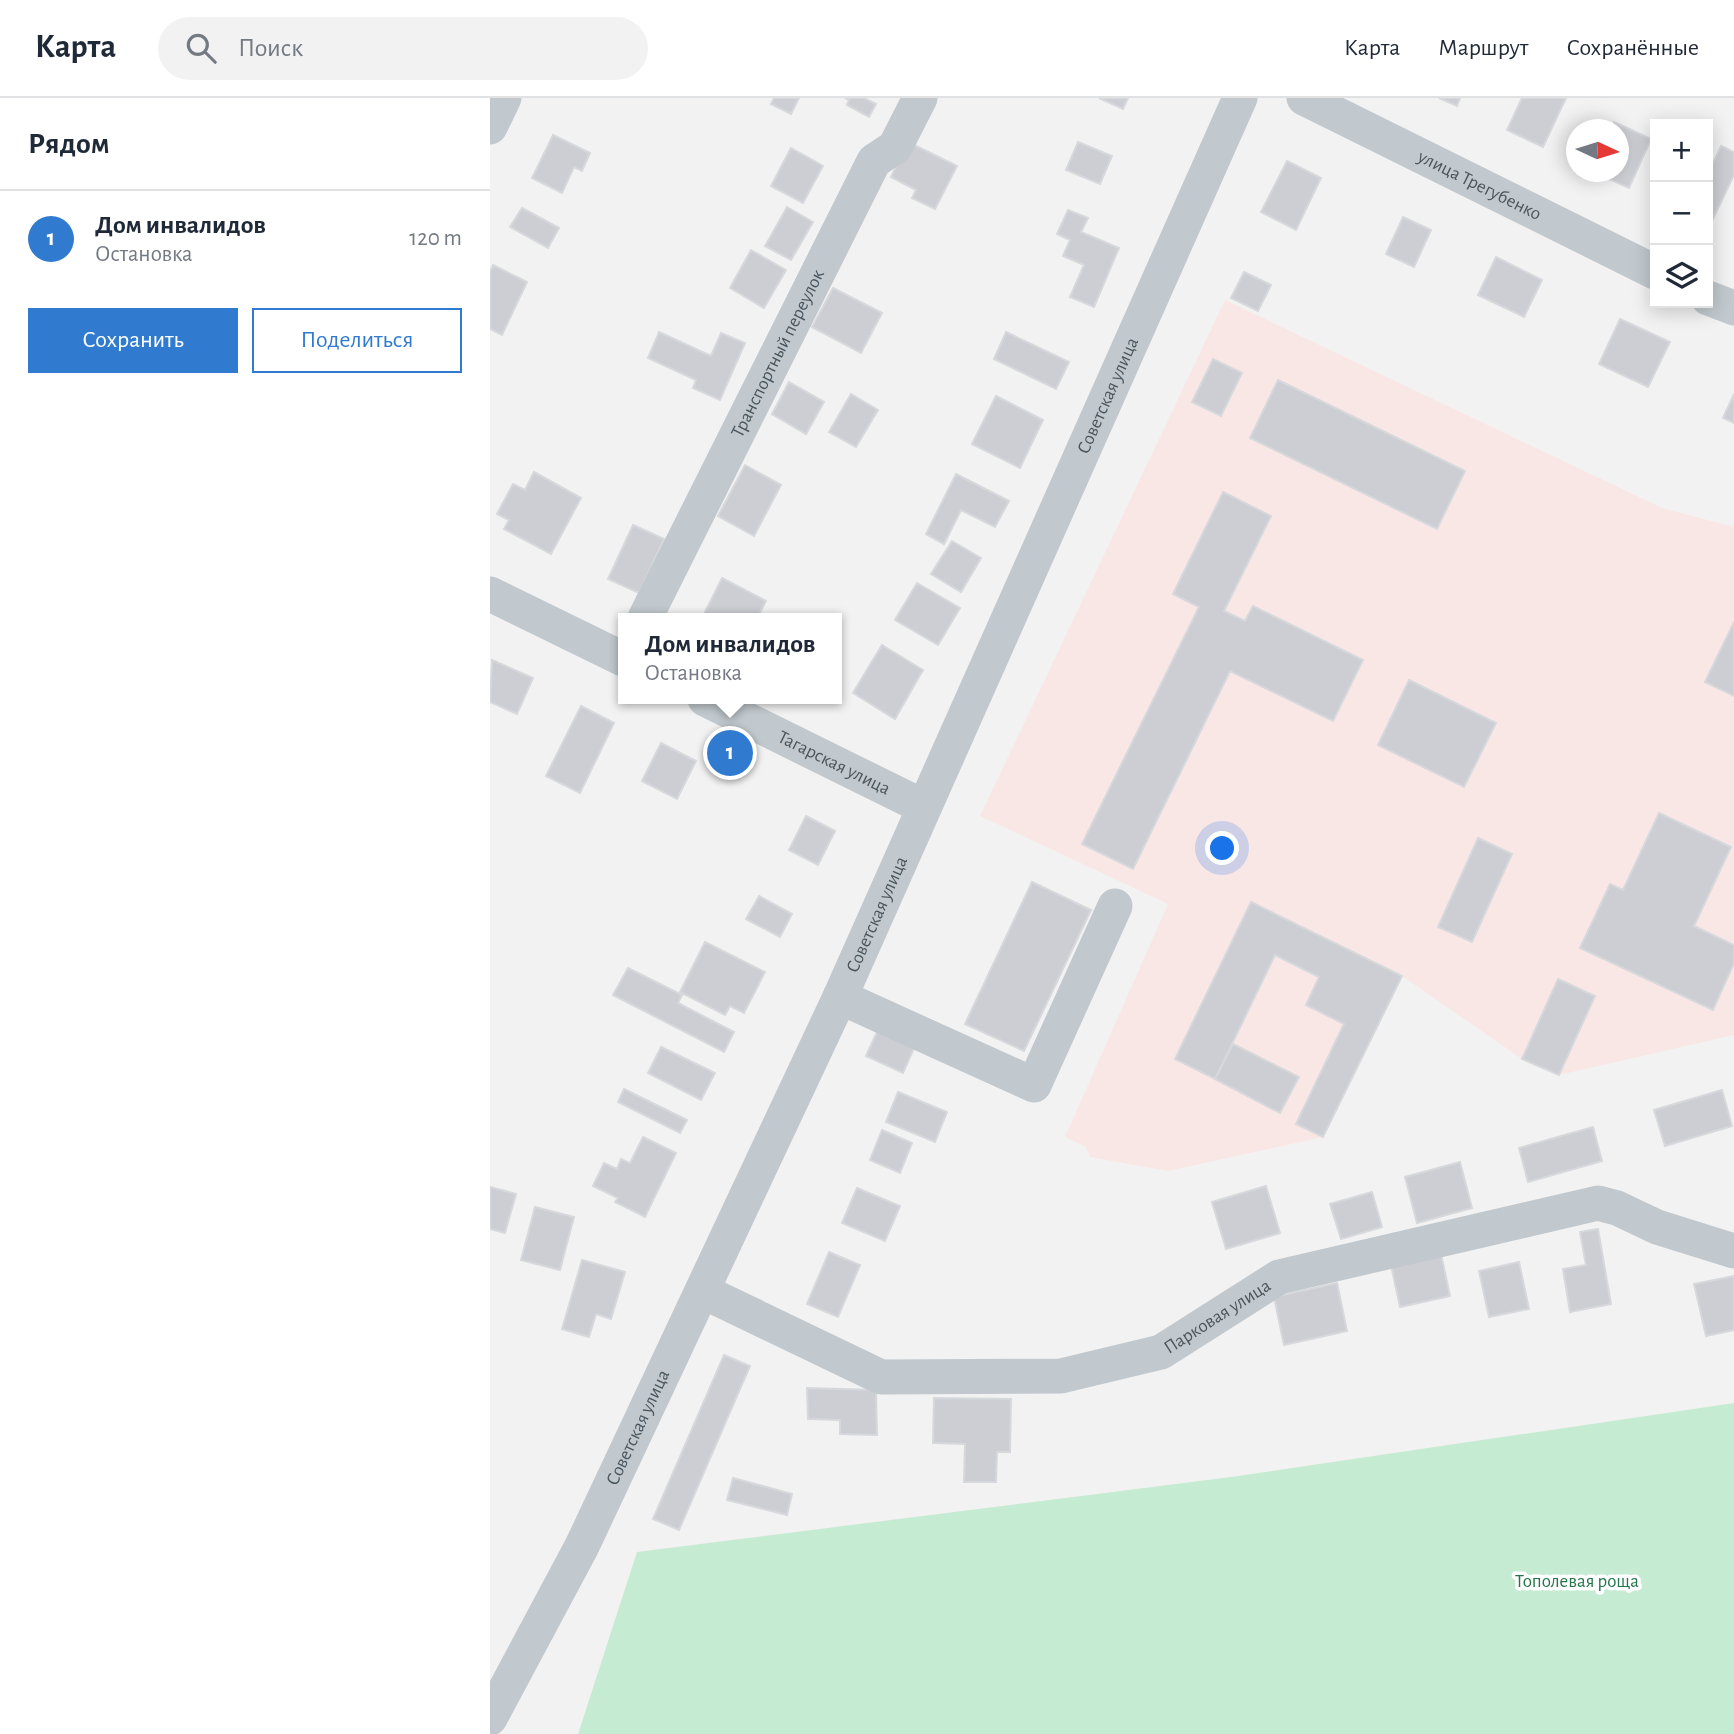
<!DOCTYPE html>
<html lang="ru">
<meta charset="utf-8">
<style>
:root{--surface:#fff;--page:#f2f2f3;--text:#1f2937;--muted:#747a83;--line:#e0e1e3;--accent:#307bcf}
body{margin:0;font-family:"Alegreya Sans",sans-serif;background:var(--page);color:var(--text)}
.controls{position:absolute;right:21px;top:21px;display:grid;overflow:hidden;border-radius:0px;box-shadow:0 4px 18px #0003}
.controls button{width:63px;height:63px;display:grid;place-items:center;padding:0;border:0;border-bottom:2px solid var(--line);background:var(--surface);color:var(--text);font:35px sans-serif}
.compass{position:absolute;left:1076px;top:21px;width:63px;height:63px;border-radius:50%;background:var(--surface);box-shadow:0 4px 18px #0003;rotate:94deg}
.you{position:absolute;left:733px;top:751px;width:24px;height:24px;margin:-18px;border:5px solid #fff;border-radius:50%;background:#1a73e8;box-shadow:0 0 0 10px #1a73e833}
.badge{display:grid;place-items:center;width:46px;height:46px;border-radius:50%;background:var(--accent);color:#fff;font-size:23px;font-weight:700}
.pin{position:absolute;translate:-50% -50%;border:4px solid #fff;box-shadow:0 2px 7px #0006}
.popup{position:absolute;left:128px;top:515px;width:224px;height:91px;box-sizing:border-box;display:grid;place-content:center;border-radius:0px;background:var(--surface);filter:drop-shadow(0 2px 5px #0005);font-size:23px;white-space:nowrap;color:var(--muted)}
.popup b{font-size:26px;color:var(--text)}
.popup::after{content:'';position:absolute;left:50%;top:100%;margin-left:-14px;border:14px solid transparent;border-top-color:var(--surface)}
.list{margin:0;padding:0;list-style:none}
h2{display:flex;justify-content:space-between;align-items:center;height:91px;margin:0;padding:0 28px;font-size:30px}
h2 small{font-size:23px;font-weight:400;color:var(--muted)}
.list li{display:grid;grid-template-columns:46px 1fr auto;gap:21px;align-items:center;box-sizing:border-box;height:98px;padding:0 28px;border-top:2px solid var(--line)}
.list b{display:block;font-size:26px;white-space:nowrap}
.list p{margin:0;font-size:23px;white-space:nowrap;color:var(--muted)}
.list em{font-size:23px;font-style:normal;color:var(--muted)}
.actions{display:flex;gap:14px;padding:21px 28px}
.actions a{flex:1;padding:16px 0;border:2px solid var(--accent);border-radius:0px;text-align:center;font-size:24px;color:var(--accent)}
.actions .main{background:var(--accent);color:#fff}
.icon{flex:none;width:38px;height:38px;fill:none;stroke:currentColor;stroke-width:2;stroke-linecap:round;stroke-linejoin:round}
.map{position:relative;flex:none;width:1244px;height:1636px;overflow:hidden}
header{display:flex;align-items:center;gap:42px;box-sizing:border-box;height:98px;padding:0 35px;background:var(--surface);border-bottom:2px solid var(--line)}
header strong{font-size:33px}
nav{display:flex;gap:38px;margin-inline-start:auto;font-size:24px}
.search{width:490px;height:63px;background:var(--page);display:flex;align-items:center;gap:18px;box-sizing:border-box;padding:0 24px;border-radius:38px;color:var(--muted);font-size:26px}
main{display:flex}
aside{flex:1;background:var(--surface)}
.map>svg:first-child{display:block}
.medical{fill:#f9e7e6}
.green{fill:#c6ebd3}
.building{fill:#ccced3;stroke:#d6d8dc;stroke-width:2}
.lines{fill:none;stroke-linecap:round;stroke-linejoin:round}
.minor{stroke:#c1c9ce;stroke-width:35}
.labels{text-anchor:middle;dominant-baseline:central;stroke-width:7;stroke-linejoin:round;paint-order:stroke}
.street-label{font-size:19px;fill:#4b555d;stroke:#fff}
.park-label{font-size:19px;fill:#23764a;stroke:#fff}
</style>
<header>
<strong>Карта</strong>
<div class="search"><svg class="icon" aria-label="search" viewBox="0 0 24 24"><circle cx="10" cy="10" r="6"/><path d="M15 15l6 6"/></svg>Поиск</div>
<nav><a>Карта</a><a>Маршрут</a><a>Сохранённые</a></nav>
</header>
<main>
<aside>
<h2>Рядом<small></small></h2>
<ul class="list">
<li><span class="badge">1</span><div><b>Дом инвалидов</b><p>Остановка</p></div><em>120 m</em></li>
</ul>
<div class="actions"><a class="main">Сохранить</a><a>Поделиться</a></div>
</aside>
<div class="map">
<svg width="1244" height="1636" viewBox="0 0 1244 1636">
<rect width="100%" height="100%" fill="#f3f2f2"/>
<path class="medical" d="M735 202 1172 410 1244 429V937L1069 977 1032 961 912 878 833 1039 678 1073 600 1059 596 1049 575 1039 678 806 490 718Z"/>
<path class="green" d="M1244 1305V1636H88L147 1454 741 1379Z"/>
<path class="building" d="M284 0H309L301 16 281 6Z
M355 0H374L386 6 379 19 357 7 359 2Z
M609 0H638L633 11Z
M949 0H970L967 8Z
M1032 0H1076L1053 49 1017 32Z
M1124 24 1161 41 1139 90 1104 74H1128V32H1120Z
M63 37 100 55 92 73 84 69 72 95 42 80Z
M418 44 467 68 445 111 422 100 426 92 401 79Z
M588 44 622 58 610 86 576 72Z
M1231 48 1244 54V77L1220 127 1218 76Z
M301 50 333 68 313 105 281 88Z
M797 63 831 80 806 132 771 114Z
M297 109 323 124 301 162 275 148Z
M32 110 69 130 58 150 20 129Z
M578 112 598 120 591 134 629 150 604 209 580 199 594 167 573 158 580 142 567 136Z
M913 119 941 132 924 169 896 156Z
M261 152 296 172 274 210 240 190Z
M1006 159 1052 182 1034 219 988 197Z
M3 167 37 184 12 237 0 231V174Z
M754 174 781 187 768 213 741 200Z
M343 190 392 215 371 255 322 229Z
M1130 221 1180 244 1158 289 1109 266Z
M169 234 221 258 231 235 255 245 230 302 203 290 206 282 158 260Z
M516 234 579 264 566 291 504 261Z
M723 261 752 275 731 318 702 304Z
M788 282 975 373 947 431 760 340Z
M299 284 334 304 316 336 282 316Z
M361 296 388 312 366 349 339 334Z
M1244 296V325L1233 320Z
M506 298 553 322 530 370 482 346Z
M255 367 291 387 264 438 228 418Z
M44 374 91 400 61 456 14 431 19 422 7 416 23 386 35 392Z
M466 376 519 403 505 429 471 412 454 446 436 436Z
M733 394 781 418 734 513 755 523 763 508 873 562 843 623 740 573 643 771 592 746 709 509 683 496Z
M143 427 174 441 149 495 118 481Z
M462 443 491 460 471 494 441 476Z
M232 480 276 503 267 520H212Z
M427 485 470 510 448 547 405 522Z
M1244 524V598L1215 584Z
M392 547 433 572 405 621 363 595Z
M2 562 43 580 27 616 0 604Z
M919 582 1006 625 974 689 888 647Z
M91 608 124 625 90 695 56 678Z
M171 645 206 663 187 701 152 683Z
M1169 715 1241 749 1204 828 1244 847V865L1223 912 1090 850 1120 786 1133 792Z
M316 718 345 733 328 767 299 752Z
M988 740 1022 756 982 844 948 829Z
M542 784 601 812 534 953 475 926Z
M269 798 302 816 290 839 256 821Z
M761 804 912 878 833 1039 806 1026 854 926 816 907 829 879 785 857 725 981 685 961Z
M215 844 275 874 254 915 240 908 235 917 190 894Z
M138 870 192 897 188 905 244 934 234 954 123 897Z
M1068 881 1105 898 1069 977 1032 961Z
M392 923 429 939 413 975 376 958Z
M743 946 809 979 790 1015 725 981Z
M171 949 225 975 211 1002 158 975Z
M134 991 197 1022 190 1035 128 1004Z
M1232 992 1242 1028 1175 1048 1164 1012Z
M408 994 457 1014 445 1044 396 1024Z
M1103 1029 1112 1063 1038 1084 1029 1050Z
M392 1032 422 1045 410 1075 380 1062Z
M153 1039 186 1055 155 1119 125 1104 128 1100 103 1088 114 1065 127 1071 131 1061 140 1065Z
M970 1064 982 1110 927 1125 915 1079Z
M776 1088 790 1135 736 1151 722 1104Z
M0 1089 26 1096 15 1135 0 1131Z
M367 1090 410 1108 395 1143 352 1125Z
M882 1094 892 1129 851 1141 840 1106Z
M45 1109 84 1119 70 1172 31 1162Z
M1108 1131 1121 1206 1080 1214 1073 1171 1096 1167 1090 1134Z
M339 1154 370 1167 348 1219 317 1206Z
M951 1156 960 1198 910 1209 901 1167Z
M92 1162 135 1174 121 1221 106 1216 99 1239 72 1231Z
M1029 1164 1039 1211 999 1219 989 1173Z
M1244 1178V1232L1216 1238 1204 1186Z
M847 1185 857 1233 794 1247 784 1199Z
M234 1257 260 1268 189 1432 163 1421Z
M317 1290 386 1292 387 1337 350 1336V1322L318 1321Z
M444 1300 521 1301 520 1354H507L506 1384H474L475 1346 443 1345Z
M243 1380 302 1396 297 1417 237 1402Z"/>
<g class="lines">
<g class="minor">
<path id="s1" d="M814 0 1165 174"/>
<path d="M0 29 14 0"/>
<path d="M1218 200 1244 210"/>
<path d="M0 496 133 561"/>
<path id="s2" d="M155 520 384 63 405 49 430 0"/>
<path id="s3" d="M215 601 434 709"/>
<path d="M350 899 544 987 625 808"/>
<path id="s4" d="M212 1193 391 1279 571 1278 671 1254 789 1179 1108 1105 1127 1110 1167 1129 1244 1153"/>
<path id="s5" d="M0 1620 92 1448 350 899 750 0"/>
</g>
</g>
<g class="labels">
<g class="street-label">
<text stroke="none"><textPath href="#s1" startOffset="196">улица Трегубенко</textPath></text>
<text stroke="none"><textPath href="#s2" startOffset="296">Транспортный переулок</textPath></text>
<text stroke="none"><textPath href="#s5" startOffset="1460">Советская улица</textPath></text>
<text stroke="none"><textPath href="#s3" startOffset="144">Тагарская улица</textPath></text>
<text stroke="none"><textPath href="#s5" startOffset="892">Советская улица</textPath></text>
<text stroke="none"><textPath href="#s4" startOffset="548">Парковая улица</textPath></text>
<text stroke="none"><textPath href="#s5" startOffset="326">Советская улица</textPath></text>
</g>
<g class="park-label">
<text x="1087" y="1483">Тополевая роща</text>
</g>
</g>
</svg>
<div class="controls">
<button>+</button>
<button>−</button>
<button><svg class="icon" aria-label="layers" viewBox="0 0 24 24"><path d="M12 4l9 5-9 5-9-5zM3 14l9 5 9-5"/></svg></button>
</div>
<svg class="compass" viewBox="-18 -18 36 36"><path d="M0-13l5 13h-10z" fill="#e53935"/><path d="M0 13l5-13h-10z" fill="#747a83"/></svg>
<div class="you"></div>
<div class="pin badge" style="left:240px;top:655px">1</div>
<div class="popup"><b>Дом инвалидов</b>Остановка</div>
</div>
</main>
